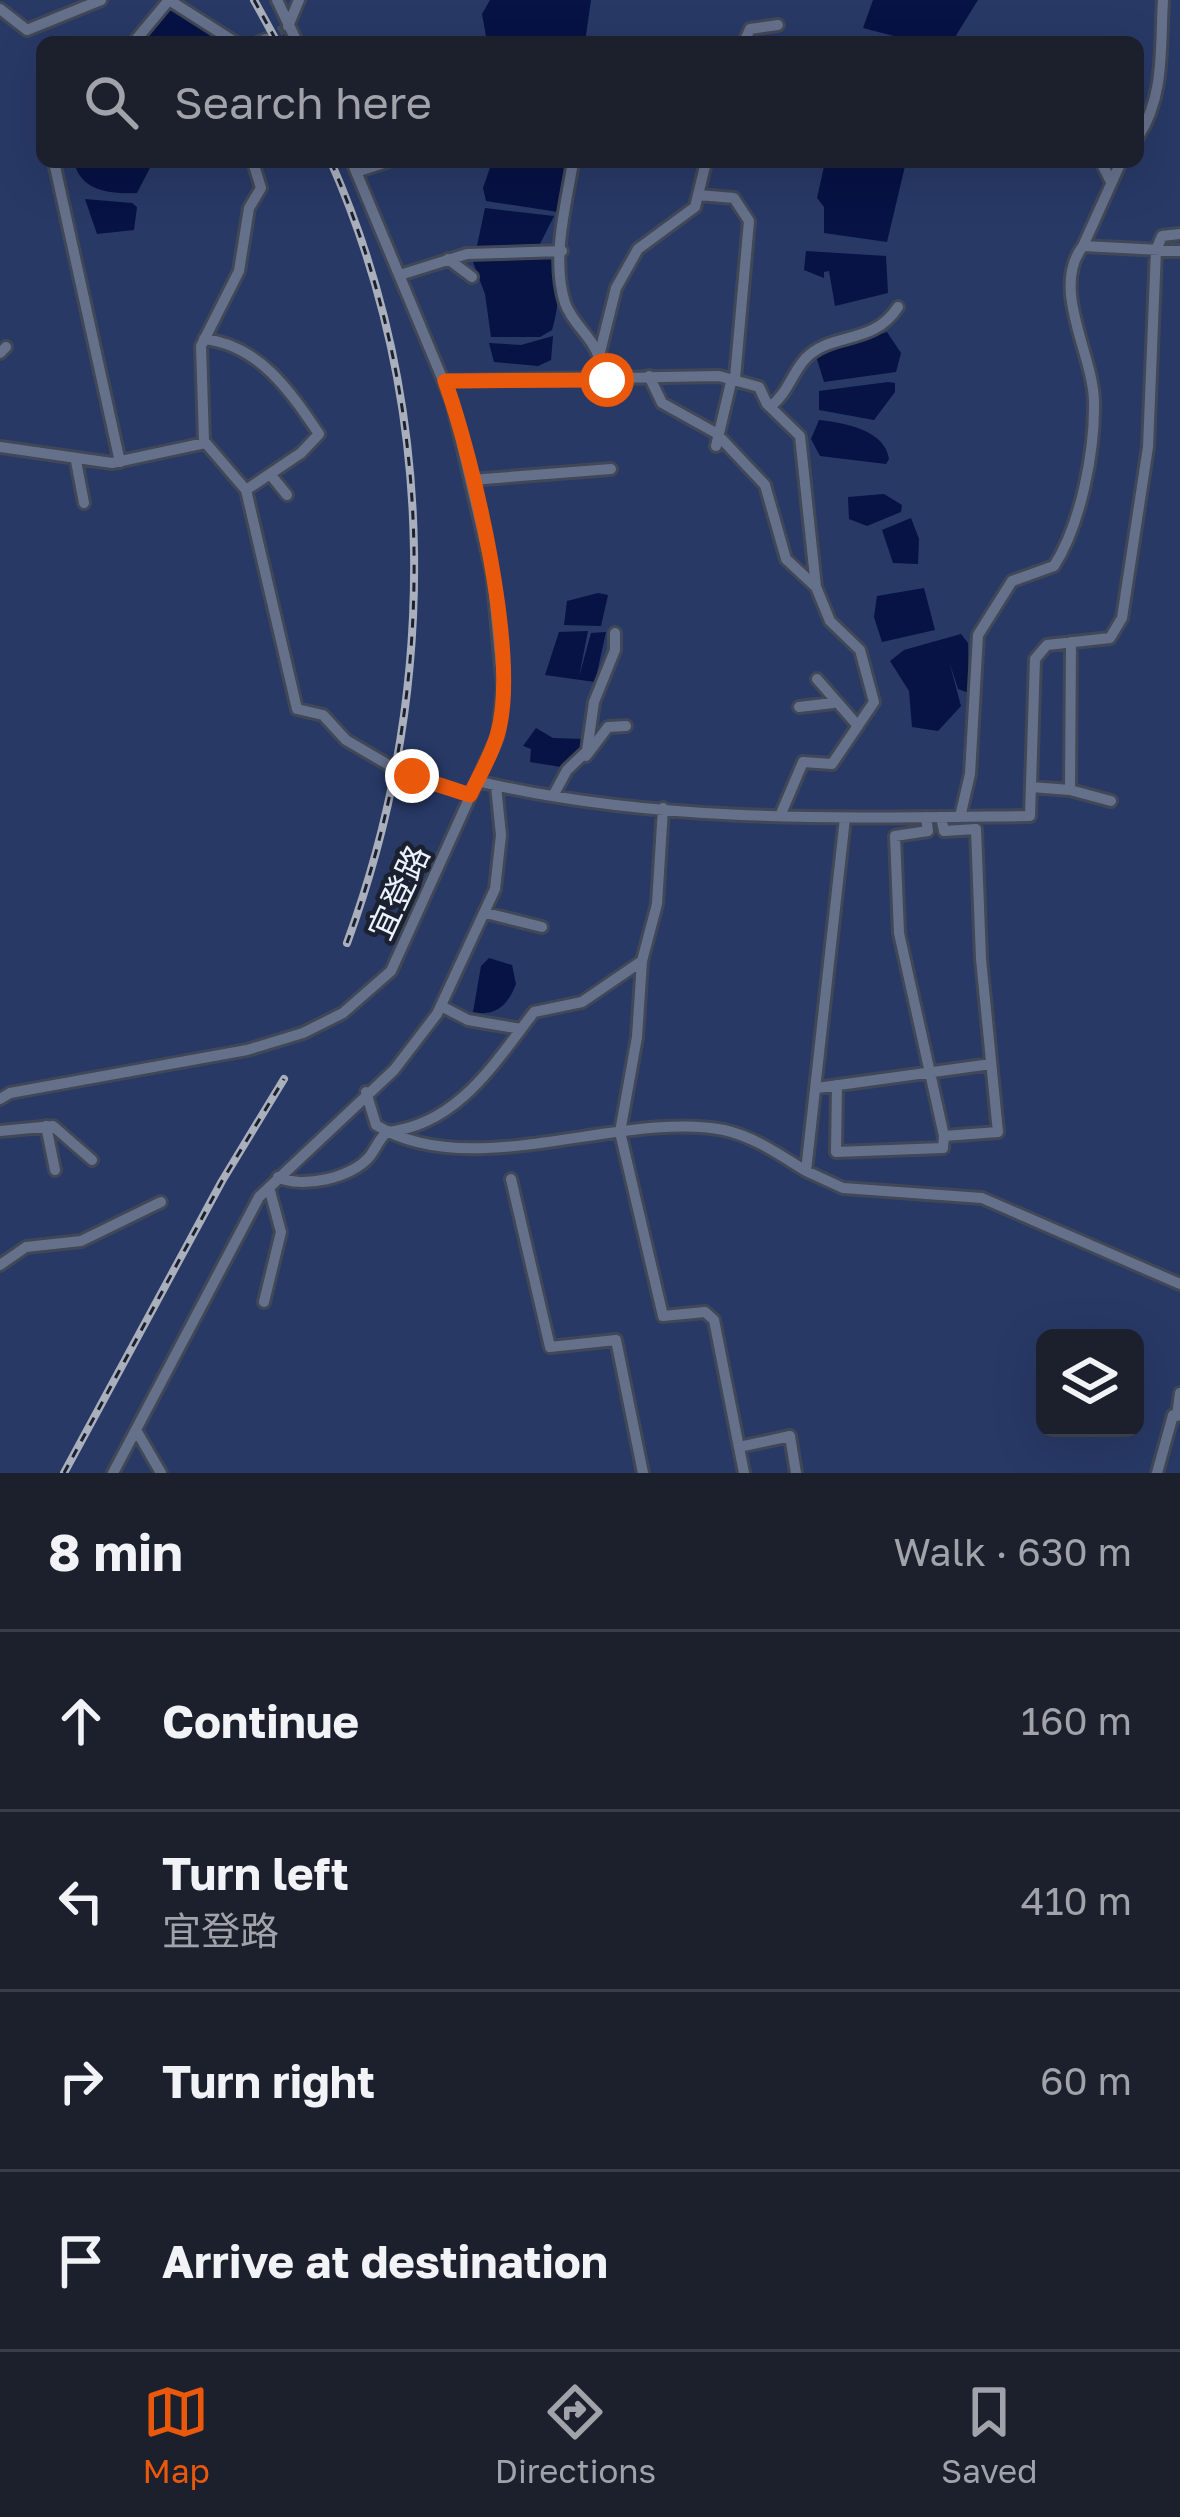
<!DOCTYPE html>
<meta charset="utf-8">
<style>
:root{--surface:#1b202c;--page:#282d38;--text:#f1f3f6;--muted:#a0a3a9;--line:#393e48;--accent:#ea580c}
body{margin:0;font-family:"Golos Text","Noto Sans SC",sans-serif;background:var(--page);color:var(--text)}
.controls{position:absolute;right:36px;bottom:36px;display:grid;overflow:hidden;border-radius:18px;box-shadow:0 12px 48px #0002}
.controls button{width:108px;height:108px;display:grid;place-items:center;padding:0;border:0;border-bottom:3px solid var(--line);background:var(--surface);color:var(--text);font:60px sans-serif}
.stop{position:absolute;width:36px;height:36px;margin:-27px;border:9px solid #ea580c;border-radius:50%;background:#fff}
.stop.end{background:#ea580c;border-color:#fff;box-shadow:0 3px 12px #0008}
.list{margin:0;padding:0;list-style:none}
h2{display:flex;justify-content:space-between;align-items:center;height:156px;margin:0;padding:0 48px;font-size:51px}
h2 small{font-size:39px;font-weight:400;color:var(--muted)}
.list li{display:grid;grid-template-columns:78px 1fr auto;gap:36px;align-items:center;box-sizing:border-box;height:180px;padding:0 48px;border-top:3px solid var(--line)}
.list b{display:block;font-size:45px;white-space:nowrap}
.list p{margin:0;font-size:39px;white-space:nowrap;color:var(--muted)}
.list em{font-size:39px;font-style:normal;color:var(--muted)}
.icon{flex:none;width:66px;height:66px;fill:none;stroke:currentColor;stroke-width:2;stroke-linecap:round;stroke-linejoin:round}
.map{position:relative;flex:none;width:1180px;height:1473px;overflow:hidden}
.search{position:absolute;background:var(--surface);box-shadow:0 12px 48px #0002;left:36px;right:36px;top:36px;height:132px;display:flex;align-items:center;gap:30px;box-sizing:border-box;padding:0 42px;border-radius:18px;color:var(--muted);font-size:45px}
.sheet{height:876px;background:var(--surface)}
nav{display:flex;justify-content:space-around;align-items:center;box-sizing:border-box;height:168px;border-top:3px solid var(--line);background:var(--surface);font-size:33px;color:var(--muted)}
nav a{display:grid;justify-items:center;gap:6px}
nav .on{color:var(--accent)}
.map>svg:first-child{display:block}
.green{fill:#283966;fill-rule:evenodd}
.water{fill:#071245}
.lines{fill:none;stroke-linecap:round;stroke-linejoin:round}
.minor-tunnel{stroke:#424958;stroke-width:10;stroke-dasharray:10 5;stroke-linecap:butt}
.minor-casing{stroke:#404756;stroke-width:16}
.minor{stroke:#65708b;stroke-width:10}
.rail-casing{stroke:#aaafbc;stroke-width:8}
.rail{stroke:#1b2131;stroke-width:3;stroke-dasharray:9;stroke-linecap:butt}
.route{stroke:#ea580c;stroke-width:15}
.labels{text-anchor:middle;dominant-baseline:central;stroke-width:9;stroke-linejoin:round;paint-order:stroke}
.street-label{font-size:33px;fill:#ecf1fc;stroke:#1b2131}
</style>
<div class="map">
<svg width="1180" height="1473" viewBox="0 0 1180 1473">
<rect width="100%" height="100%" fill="#242b3b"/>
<path class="green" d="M0 0H1180V1473H0ZM42 42H1138V162H42ZM1045 1338H1135V1428H1045Z"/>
<path class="water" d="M490 0H591L585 42H487L482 14Z
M873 0H978L952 42H917L863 28Z
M171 8 224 42H142L160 13Z
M74 162H153L137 193C111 194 81 192 74 162Z
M492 162H569L558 212 486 201 483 188Z
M825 162H906L887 242 824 233V207L817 198Z
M85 199 132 203 137 207 134 230 97 234Z
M485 208 554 216 539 246H477Z
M806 251 886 256 888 293 835 306 829 271 824 272V278L804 270Z
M547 253C563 273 559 306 552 330L540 337H491L485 294 473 262 481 255Z
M887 332 901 353 896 372 824 382 816 356Z
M553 336 551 360 538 366 494 362 489 343 521 345Z
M888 382 895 383V392L874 420 819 410V391Z
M819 420C845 423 885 430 889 459L886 464 820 456 811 439Z
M884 494 902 505 901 512 867 526 849 519 848 497Z
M911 518 919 539 918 564 893 563 882 530Z
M924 588 935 630 882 642 874 617 877 596Z
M598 593 608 595 601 626 564 625 567 601Z
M588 631 579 677 591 633 606 632 595 682 545 675 559 632Z
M961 634 968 643 969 693 958 689 949 661 961 706 938 731 912 727 909 691 890 661 904 650Z
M536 728 553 738 583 739 576 758 561 767 530 762 531 749 523 746Z
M489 958 512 965 516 984C508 1005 496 1017 473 1012L481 966Z"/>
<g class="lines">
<path class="minor-tunnel" d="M266 39 285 28"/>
<defs>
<path id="minor" d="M277 0 297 42
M0 9 27 30 101 0
M288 26 299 0
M134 42 169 0 235 42
M259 42 266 39
M744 42 750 29 778 25
M1138 137C1165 96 1160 48 1163 0
M54 162 120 462
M253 162 261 188 249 208 239 271 201 346 204 441 246 490 297 709 323 715 346 740 404 774 470 795
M573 162C566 206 551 258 565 303 573 325 593 337 599 358
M1101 162 1111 182
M356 172 387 162
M699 195 734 198 749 221 735 378
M1083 246 1121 162
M448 259 472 277
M403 274 467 254 562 251
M204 339C259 345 290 391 319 434L301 453 246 490
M0 353 6 347
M649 376 662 403 716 433 765 485 786 559 816 587
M593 380 616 288 638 249 695 207 706 162
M445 381 719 376 759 387 767 404 800 436 816 587 830 621 860 650 874 702 832 764 803 762 780 816
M770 407C788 393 791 375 805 359 831 331 873 346 898 307
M716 446 732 378
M0 447 112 463 205 443
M76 461 84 503
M270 474 287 495
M471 480 611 469
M817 679 858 726
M799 707 833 703
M586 756 608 727 626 726
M477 781C657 824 846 818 1030 816L1035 659 1047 645 1110 638 1122 618 1148 447 1156 250 1162 236 1180 234
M1031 787 1070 790 1071 642
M1070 790 1111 801
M553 796 567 770 587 751 594 702 615 650V633
M663 808 657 904 642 961 637 1037 620 1132 663 1316 705 1312 714 1320 744 1473
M926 817 928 831 895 836 899 933 944 1136 998 1132 981 959 976 829 944 831 941 817
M960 817 970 774 978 635 1012 581 1054 566C1081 524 1095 451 1094 401 1093 354 1050 288 1083 246L1180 251
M845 818 806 1171 843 1188 982 1198 1180 1284
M486 913 542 927
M441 1006 468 1020 521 1029
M837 1085 836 1152 943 1148 944 1136
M817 1088 991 1064
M366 1092 376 1125C471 1184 622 1110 724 1130 755 1137 780 1155 806 1171
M0 1099 10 1093 247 1050 303 1033 343 1013 391 971 498 735 503 688 492 573 452 402 352 162
M46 1126 55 1170
M0 1131 53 1126 92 1160
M278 1177C301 1189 353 1178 370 1156 377 1147 378 1140 387 1132 457 1125 494 1064 534 1012L582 1002 642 961
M511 1179 550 1347 616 1340 643 1473
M0 1265 26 1247 81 1241 161 1202
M264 1302 281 1232 270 1191
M1177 1416 1180 1393
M136 1430 161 1473
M739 1447 790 1436 796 1473
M113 1473 259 1197 394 1070 437 1014 495 889 501 835 496 786
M1157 1473 1173 1415"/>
</defs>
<use href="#minor" class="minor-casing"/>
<use href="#minor" class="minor"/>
<defs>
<path id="rail" d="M254 0 277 42
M331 162C439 408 439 692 347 943
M64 1473 222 1181 284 1079"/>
</defs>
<use href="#rail" class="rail-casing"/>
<use href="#rail" class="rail"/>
</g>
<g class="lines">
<path class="route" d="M412 776 470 795C479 776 491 756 497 736 521 659 473 458 445 381L607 380"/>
</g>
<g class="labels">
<g class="street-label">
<text transform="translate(398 892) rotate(-65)">宜登路</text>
</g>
</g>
</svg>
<div class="controls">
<button><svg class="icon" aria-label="layers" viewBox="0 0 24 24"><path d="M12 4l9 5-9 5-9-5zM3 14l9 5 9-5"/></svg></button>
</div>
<div class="stop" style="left:607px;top:380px"></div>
<div class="stop end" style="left:412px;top:776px"></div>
<div class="search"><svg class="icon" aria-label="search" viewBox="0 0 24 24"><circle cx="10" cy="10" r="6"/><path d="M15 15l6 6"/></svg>Search here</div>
</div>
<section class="sheet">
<h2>8 min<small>Walk · 630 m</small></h2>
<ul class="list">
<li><svg class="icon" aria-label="ahead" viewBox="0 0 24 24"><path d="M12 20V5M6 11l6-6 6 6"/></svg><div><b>Continue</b></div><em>160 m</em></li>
<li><svg class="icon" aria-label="left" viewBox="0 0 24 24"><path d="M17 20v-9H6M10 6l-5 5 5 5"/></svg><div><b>Turn left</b><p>宜登路</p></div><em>410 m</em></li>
<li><svg class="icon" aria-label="right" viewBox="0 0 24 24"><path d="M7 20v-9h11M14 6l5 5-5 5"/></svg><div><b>Turn right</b></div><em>60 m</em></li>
<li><svg class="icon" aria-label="arrive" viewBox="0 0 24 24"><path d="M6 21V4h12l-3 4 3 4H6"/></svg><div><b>Arrive at destination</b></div></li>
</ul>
</section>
<nav>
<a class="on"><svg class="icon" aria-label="map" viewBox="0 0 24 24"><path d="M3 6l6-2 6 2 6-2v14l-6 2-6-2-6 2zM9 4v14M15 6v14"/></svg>Map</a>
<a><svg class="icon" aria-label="directions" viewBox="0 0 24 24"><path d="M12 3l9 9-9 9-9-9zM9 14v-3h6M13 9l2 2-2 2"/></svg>Directions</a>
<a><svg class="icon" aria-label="saved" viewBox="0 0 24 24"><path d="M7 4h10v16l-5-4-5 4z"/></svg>Saved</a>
</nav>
